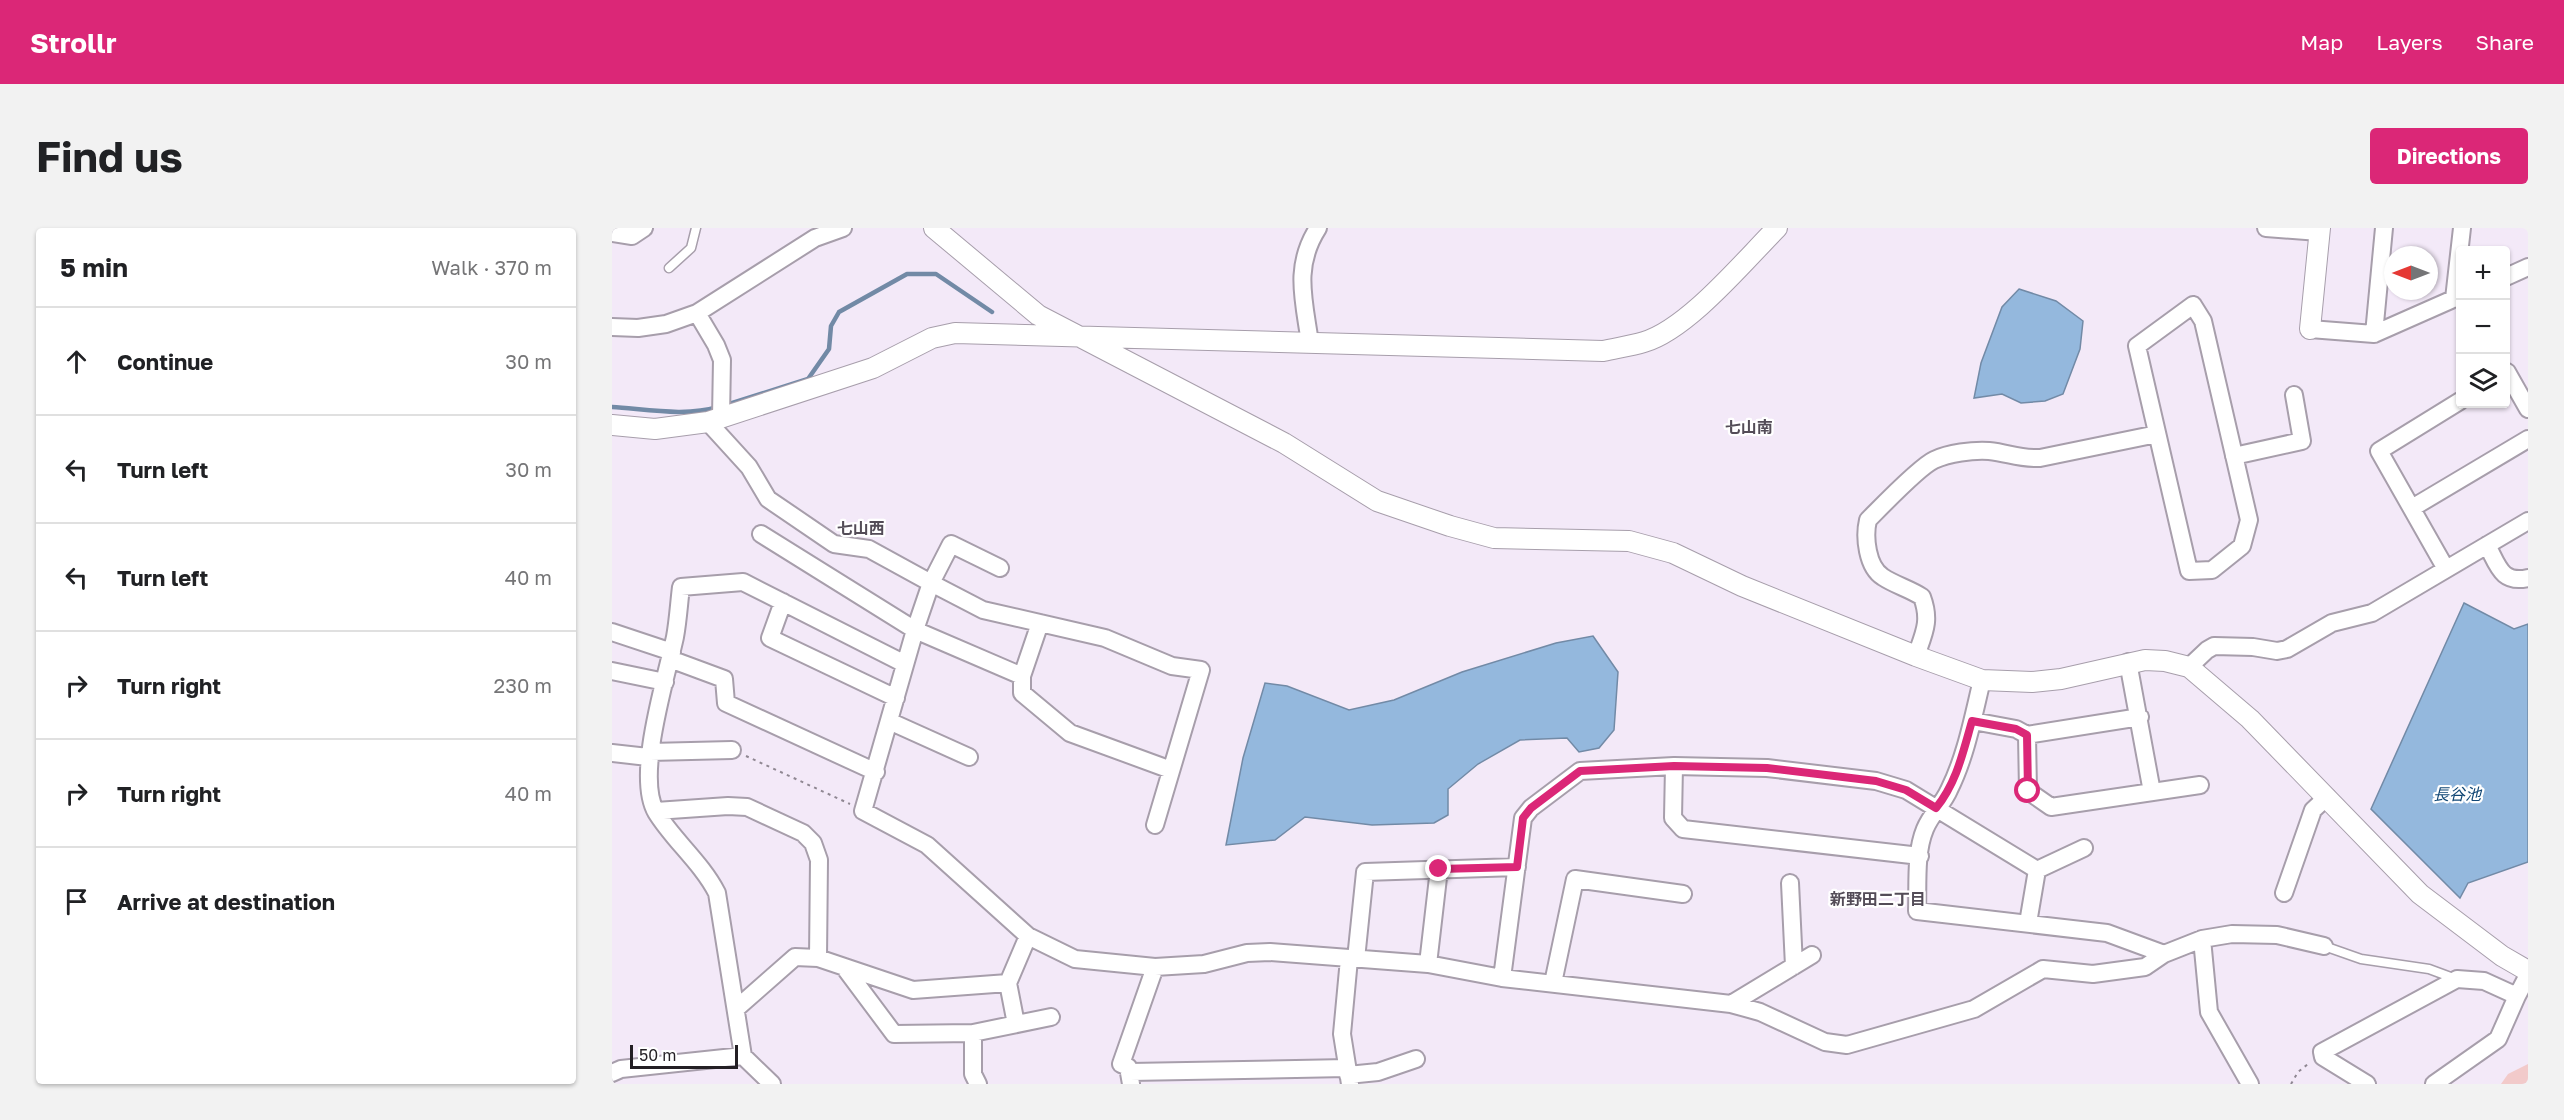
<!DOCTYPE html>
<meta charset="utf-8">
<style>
:root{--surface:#fff;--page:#f2f2f2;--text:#202124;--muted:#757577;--line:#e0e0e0;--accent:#db2777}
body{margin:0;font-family:"Golos Text","Noto Sans JP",sans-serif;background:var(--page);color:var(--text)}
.controls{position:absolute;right:18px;top:18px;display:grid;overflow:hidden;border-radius:6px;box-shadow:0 2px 4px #0004}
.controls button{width:54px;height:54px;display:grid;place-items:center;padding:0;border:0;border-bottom:2px solid var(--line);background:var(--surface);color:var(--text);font:30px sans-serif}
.compass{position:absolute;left:1772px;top:18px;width:54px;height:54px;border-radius:50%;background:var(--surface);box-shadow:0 2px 4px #0004;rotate:270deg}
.scale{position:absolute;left:18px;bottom:15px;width:108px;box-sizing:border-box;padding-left:6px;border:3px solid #231f24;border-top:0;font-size:16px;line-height:21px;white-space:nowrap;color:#231f24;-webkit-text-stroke:4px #fff;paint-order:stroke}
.stop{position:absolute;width:18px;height:18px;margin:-14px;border:4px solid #db2777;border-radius:50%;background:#fff}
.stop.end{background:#db2777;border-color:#fff;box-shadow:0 2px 6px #0008}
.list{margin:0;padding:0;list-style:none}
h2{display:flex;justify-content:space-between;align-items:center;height:78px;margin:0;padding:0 24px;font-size:26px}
h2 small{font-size:20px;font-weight:400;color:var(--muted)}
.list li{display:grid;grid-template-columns:39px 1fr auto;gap:18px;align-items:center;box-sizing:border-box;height:108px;padding:0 24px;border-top:2px solid var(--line)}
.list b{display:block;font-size:22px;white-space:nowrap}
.list em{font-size:20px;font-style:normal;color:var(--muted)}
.icon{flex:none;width:33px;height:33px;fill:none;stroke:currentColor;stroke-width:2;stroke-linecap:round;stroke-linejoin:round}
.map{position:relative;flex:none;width:1916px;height:856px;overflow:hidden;border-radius:6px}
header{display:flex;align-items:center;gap:36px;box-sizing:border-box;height:84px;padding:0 30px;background:var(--accent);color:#fff}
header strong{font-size:28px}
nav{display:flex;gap:33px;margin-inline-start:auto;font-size:21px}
.intro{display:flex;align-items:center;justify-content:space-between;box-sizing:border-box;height:144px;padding:0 36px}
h1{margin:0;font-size:42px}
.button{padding:15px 27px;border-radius:6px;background:var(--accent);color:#fff;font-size:21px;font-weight:700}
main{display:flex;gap:36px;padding:0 36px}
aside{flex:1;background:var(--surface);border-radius:6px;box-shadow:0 2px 4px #0004}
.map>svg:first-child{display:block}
.green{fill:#f2caca}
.water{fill:#94b8dd;stroke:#728aa6;stroke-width:1.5}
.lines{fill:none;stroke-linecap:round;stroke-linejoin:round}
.stream{stroke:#728aa6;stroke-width:4.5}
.service-casing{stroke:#a79eab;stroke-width:11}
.minor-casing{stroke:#a79eab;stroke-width:20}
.tertiary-casing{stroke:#a79eab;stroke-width:22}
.path{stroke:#8f8792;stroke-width:2;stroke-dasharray:3 4.5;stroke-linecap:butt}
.service{stroke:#fff;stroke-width:8}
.minor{stroke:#fff;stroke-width:16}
.tertiary{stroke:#fff;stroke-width:20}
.route{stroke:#db2777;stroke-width:8}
.labels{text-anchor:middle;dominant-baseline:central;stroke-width:4.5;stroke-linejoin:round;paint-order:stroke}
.neighbourhood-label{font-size:16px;font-weight:bold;fill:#534c57;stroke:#fff}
.water-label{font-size:16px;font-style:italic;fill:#114775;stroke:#fff}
</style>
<header>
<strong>Strollr</strong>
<nav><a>Map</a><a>Layers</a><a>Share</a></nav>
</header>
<div class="intro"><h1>Find us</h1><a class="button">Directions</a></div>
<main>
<aside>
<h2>5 min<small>Walk · 370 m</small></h2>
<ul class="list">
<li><svg class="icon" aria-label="ahead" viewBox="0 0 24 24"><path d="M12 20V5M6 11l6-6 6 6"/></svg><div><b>Continue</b></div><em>30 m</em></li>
<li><svg class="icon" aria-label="left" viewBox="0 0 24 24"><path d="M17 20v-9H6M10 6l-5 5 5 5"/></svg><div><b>Turn left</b></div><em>30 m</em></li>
<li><svg class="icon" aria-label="left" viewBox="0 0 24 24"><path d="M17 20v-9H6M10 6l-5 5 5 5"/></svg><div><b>Turn left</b></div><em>40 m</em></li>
<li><svg class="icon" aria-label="right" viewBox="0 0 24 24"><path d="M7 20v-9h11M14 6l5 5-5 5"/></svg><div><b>Turn right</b></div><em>230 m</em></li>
<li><svg class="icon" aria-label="right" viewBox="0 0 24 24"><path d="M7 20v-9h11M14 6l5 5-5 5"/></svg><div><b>Turn right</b></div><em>40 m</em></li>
<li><svg class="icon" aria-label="arrive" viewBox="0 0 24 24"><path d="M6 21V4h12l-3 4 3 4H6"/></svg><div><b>Arrive at destination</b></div></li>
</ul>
</aside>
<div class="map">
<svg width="1916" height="856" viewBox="0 0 1916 856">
<rect width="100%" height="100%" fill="#f3e9f8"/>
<path class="green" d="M1916 836V856H1889L1896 846Z"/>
<path class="water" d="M1407 61 1444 73 1471 93 1468 121 1451 166 1433 173 1409 175 1390 166 1362 170 1369 135 1390 79Z
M1852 375 1902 401 1916 396V634L1856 655 1848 670 1759 581Z
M981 408 1006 444 1002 502 987 520 967 524 955 510 908 512 866 536 836 561V587L822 595 760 597 693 589 663 612 614 617 631 530 653 455 675 458 737 482 782 472 850 444 944 415Z"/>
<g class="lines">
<path class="stream" d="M114 177 196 151 217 121 219 98 227 84 295 46H324L380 84
M0 179C33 181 74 189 106 179"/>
<defs>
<path id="service" d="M57 40 79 20 84 0
M1712 718 1749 731 1817 741 1844 751"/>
<path id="minor" d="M1654 0 1707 4
M0 5 20 8 32 0
M1894 49 1916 39
M1842 71 1850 0
M1581 77 1591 93 1637 292 1630 318 1600 342 1577 343 1525 118Z
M85 85 104 117 110 132 109 189
M0 99 26 100 54 96 85 85 203 10 231 0
M1698 101 1762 106 1848 68
M1762 106 1772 0
M698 115C692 72 681 39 706 0
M1894 145 1895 144 1916 181
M96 194 137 239 156 271 222 316 257 321 319 355 303 402 251 583 315 617 416 708 463 731 543 739 592 736 635 725 658 724 816 736 890 750 1119 776 1148 784 1213 814 1235 817 1362 781 1431 741 1481 746 1533 739 1552 726 1590 711 1620 706 1665 707 1712 718
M1622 228 1690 213 1682 167
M1800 280 1916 211
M149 306 303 402 410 448
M1875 317C1886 337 1889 356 1916 350
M388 340 339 316 319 355 371 382 493 410 560 438 589 442 543 597
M1834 341 1767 223 1848 173
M171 374 158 410 284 470
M428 395 410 448V465L458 505 559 542
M0 404 60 424
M1304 428C1312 405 1319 393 1310 369 1298 361 1283 357 1271 349 1255 339 1252 309 1256 292 1270 278 1307 239 1322 232 1337 225 1360 222 1377 223 1397 225 1406 231 1428 230L1545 206
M58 431 112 451 114 475 264 544
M1516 434 1540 564
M1577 439 1595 422 1602 418 1641 419 1665 423 1675 421 1720 395 1760 385 1916 293
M0 443 53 454
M1370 452C1361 489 1354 528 1337 562 1331 576 1319 586 1313 601 1303 625 1306 657 1305 683L1495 705 1552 726
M277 493 357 529
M1361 493 1404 501 1415 507 1528 489
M1415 507 1416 563 1439 579 1588 557
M38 524 120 522
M0 525 36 529
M1062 538 1061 590 1071 601 1308 628
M44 583 116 578 135 579 191 605 201 615 207 632 206 730
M1178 655 1182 738
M1672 665 1701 582 1715 569
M1416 695 1425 642 1472 620
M1590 711 1597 784 1638 856
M737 731 730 806 738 856
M744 731 753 644 905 639
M816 736 827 641
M232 739 282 806 361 805 439 789
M890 750 911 590 919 580 968 543 1062 538 1155 540 1264 553 1294 562 1425 642
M396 755 404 796
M941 755 963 651 1071 666
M1119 776 1200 727
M125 780 183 729 206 730 301 762 396 755 416 708
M361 805V846L366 856
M131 828 105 665C89 634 61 612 44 584 23 548 54 451 63 409 66 393 67 375 69 359L131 354 293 436
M518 844 735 840
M0 845 9 841 131 828 160 856
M736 847 766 844 804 831
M519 856 516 839 509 836 543 739
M1755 856 1711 829 1710 824 1845 751 1872 753 1905 768 1916 747
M1822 856 1886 811 1905 768"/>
<path id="tertiary" d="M322 0 426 87 672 215 765 273 838 298 882 310 1017 313 1061 325 1130 358 1304 428 1370 452 1420 454 1449 451 1533 432 1553 433 1577 439 1638 491 1808 666 1890 728 1916 743
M1698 101 1708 0
M0 197 43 201 96 194 261 140 320 110 343 105 991 123C1004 120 1019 118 1032 114 1076 101 1132 33 1165 0"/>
</defs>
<use href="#service" class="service-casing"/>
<use href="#minor" class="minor-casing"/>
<use href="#tertiary" class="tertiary-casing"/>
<path class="path" d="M134 528 238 576
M1679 856 1686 844 1696 836"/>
<use href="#service" class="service"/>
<use href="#minor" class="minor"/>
<use href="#tertiary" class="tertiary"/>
</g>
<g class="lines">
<path class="route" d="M827 641 905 639 911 590 919 580 968 543 1062 538 1155 540 1264 553 1294 562 1324 580C1345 554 1351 524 1360 493L1404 501 1415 507 1416 563"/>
</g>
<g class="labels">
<g class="neighbourhood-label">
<text x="1137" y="199">七山南</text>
<text x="249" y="300">七山西</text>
<text x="1266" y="671">新野田二丁目</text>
</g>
<g class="water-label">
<text x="1845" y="566">長谷池</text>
</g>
</g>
</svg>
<div class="controls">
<button>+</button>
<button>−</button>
<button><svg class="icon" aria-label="layers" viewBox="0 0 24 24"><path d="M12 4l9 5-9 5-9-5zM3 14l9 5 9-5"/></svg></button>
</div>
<svg class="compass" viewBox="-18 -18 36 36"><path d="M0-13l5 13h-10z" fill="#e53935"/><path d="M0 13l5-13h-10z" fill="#757577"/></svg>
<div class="scale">50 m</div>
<div class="stop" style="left:1416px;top:563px"></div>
<div class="stop end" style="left:827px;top:641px"></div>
</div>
</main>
